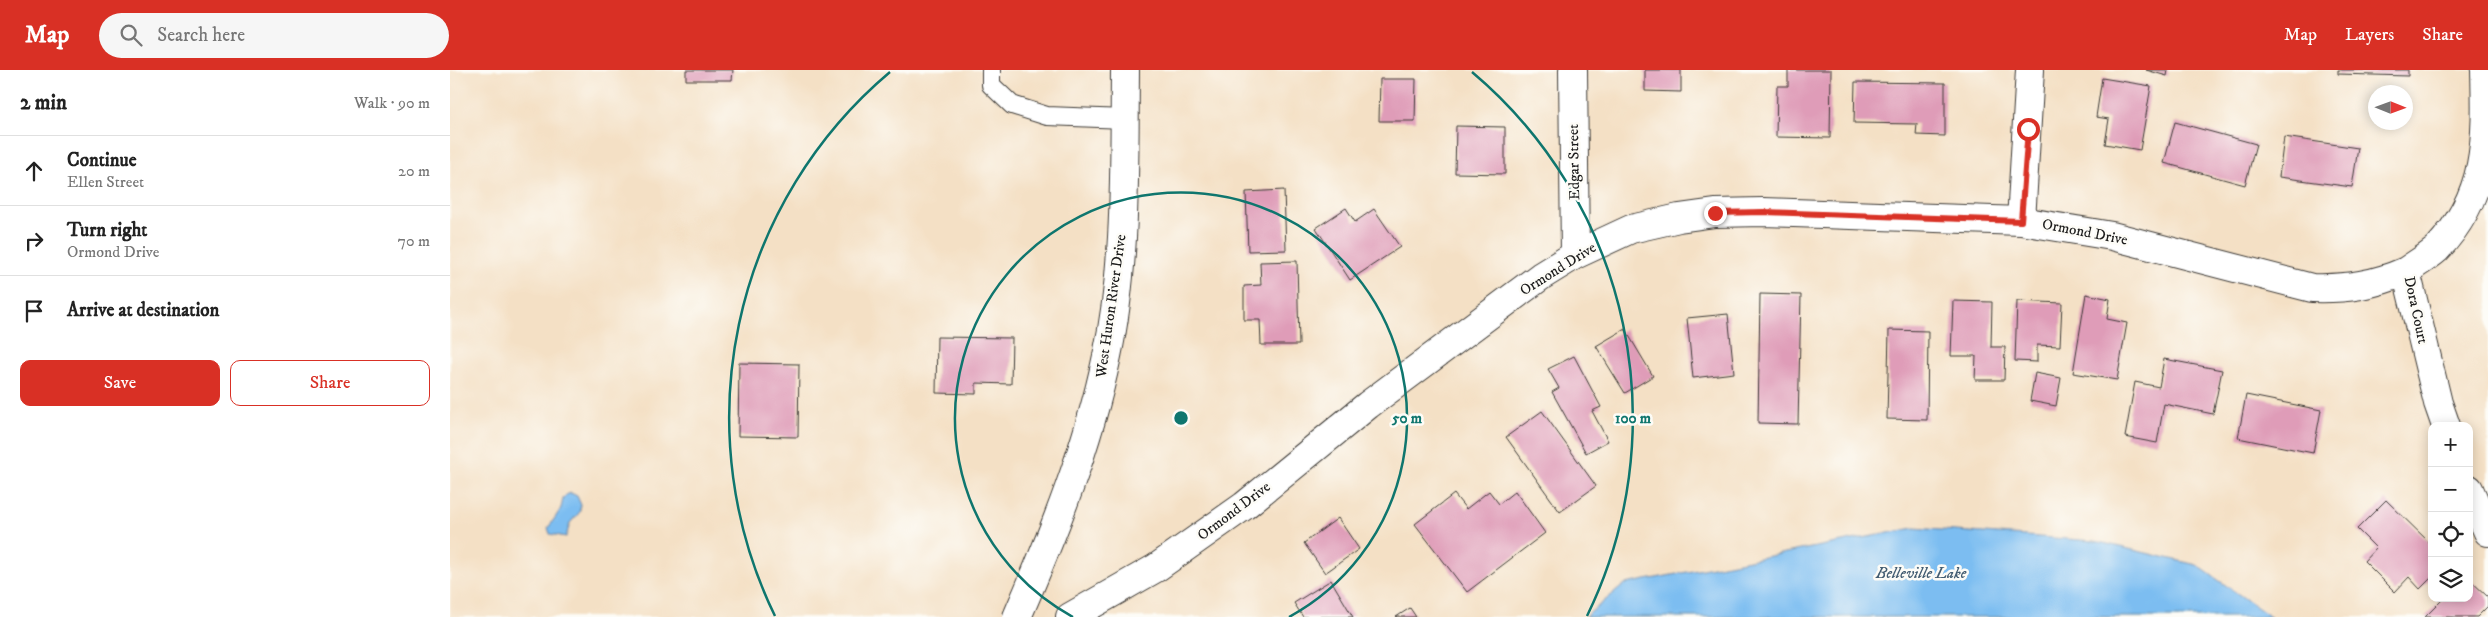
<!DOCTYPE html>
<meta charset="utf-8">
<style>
:root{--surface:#fff;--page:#f6f6f6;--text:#222;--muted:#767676;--line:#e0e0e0;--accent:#d93025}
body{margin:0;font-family:"IM FELL DW Pica",serif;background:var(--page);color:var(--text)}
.controls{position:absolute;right:15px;bottom:15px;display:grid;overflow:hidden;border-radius:10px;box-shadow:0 2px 12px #0003}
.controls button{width:45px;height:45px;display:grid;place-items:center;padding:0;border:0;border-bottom:1px solid var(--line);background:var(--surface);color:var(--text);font:25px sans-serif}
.compass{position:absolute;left:1918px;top:15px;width:45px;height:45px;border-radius:50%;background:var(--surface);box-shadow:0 2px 12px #0003;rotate:91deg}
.stop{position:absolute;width:15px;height:15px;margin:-11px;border:4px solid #d93025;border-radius:50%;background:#fff}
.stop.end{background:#d93025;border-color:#fff;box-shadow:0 1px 5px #0008}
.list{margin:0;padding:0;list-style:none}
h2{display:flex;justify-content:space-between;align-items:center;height:65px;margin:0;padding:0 20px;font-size:21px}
h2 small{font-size:16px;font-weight:400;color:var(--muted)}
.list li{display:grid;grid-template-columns:32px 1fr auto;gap:15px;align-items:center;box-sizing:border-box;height:70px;padding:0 20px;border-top:1px solid var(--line)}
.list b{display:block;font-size:19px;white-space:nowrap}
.list p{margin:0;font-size:16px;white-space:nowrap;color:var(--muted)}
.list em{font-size:16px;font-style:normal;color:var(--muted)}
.actions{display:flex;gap:10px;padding:15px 20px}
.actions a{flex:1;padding:11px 0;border:1px solid var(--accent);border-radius:10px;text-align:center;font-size:18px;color:var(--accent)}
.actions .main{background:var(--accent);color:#fff}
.icon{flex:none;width:28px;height:28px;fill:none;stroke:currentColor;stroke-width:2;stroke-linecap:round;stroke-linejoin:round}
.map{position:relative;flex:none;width:2038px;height:547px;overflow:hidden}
header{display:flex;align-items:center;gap:30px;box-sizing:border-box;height:70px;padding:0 25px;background:var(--accent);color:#fff}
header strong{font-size:24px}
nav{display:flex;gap:28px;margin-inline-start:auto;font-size:18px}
.search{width:350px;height:45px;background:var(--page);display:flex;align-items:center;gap:12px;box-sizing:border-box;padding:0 18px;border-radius:28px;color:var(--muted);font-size:19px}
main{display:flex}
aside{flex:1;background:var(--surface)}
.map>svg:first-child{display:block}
.water{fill:#7cbdf1;stroke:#4c6c86}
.building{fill:#df9cb8}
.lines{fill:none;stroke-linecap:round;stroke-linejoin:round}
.lane-casing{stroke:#3c3935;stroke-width:20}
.street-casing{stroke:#3c3935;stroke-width:30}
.secondary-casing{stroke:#3c3935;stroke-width:30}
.lane{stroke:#fff;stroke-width:18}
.street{stroke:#fff;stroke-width:28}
.secondary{stroke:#fff;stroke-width:28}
.route{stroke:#d93025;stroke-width:6}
.ring{fill:none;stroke:#0f766e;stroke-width:2.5}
.labels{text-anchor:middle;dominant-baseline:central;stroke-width:5;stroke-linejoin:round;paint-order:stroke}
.street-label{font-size:15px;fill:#1c1c1c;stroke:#fdfcf7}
.water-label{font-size:16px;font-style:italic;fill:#425c71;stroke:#fdfcf7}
.centre{fill:#0f766e;stroke:#fdfcf7;stroke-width:2.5}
.ring-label{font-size:15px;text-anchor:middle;font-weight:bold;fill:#0f766e;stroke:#fdfcf7;stroke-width:5;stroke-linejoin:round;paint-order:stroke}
</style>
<header>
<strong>Map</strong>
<div class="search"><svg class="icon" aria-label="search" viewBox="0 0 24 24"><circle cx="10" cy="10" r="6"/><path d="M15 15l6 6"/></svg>Search here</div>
<nav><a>Map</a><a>Layers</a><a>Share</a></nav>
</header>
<main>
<aside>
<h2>2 min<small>Walk · 90 m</small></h2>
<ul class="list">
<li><svg class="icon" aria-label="ahead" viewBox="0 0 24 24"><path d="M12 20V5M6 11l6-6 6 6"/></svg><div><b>Continue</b><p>Ellen Street</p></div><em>20 m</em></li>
<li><svg class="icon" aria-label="right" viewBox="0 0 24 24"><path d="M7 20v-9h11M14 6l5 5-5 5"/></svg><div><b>Turn right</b><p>Ormond Drive</p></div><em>70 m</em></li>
<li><svg class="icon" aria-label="arrive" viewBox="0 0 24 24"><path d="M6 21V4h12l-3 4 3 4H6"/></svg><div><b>Arrive at destination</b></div></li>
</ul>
<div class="actions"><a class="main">Save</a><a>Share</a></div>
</aside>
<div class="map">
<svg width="2038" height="547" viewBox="0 0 2038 547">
<rect width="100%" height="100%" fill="#fdfcf7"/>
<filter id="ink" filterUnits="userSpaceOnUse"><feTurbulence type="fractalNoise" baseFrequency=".02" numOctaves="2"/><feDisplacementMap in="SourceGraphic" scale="10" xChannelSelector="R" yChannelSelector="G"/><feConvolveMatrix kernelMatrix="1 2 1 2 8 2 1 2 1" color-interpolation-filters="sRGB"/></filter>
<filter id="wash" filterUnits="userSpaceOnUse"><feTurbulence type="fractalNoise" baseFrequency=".0096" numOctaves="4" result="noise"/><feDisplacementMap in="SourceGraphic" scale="20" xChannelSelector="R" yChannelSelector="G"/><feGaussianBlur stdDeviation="1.12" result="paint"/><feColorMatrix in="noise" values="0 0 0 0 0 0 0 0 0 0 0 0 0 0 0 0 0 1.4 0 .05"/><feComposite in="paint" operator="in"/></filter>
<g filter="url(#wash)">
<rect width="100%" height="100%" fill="#f4e0c5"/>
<path class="water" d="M121 423 127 426 131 435 129 443 120 453 116 467 100 464 98 458C102 452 107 445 110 440 114 432 110 426 121 423Z
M1464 458 1645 471 1747 495 1821 547H1135L1175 514Z"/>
<g id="blocks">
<path class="building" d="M236 0H283L282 10H236Z
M1195 0H1231V22L1195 21Z
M1338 0H1381L1380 68 1326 67 1327 16H1338Z
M1696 0H1718L1717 6Z
M1888 0H1958V6L1888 4Z
M1652 8 1701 16 1690 80 1655 74 1659 49 1646 47Z
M930 9H966L965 51H929Z
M1405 12 1495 13V66L1466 65 1467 54 1404 53Z
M1725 52 1806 74 1795 115 1714 93Z
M1006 56 1055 57V104L1005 103Z
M1834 67 1908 78 1902 117 1829 107Z
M834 120 836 180 798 181 796 122Z
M896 138 905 152 924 139 950 177 900 210 866 158Z
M847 191 849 275H811L810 250H794V216L811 215 810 192Z
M1310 224 1351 225 1348 354 1308 353Z
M1636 224 1660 229 1657 249 1677 253 1667 310 1623 303Z
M1503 231 1542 232 1541 277H1555L1554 310H1525L1526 286H1501Z
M1567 231 1612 233 1610 276 1587 275V292L1565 291Z
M1278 244 1284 303 1243 308 1237 248Z
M1175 259 1203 306 1175 323 1146 276Z
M1439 260 1478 261 1477 350 1437 349Z
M487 267 562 268 561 314 526 313V324L486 323Z
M1124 286 1151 337 1142 341 1158 371 1136 383 1102 322 1109 318 1098 299Z
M1714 289 1772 300 1763 344 1714 334 1707 373 1675 367 1685 312 1709 317Z
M289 293 349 294 348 367 288 366Z
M1585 303 1611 308 1606 336 1580 331Z
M1796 325 1871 340 1863 383 1788 368Z
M1092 341 1146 416 1110 442 1056 367Z
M1039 421 1049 434 1065 421 1095 463 1017 522 965 454 1004 424 1016 439Z
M1936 430 1982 475V507L1970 519 1959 507 1945 522 1914 491 1926 478 1907 459Z
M888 448 909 479 875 503 854 473Z
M2019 509 2038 527V536L2027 547H1975L1994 528H2019Z
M881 510 903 547H853L844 533Z
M960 538 966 547H946Z"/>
</g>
</g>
<g filter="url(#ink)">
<use href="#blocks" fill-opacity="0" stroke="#3c3935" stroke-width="1"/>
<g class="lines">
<defs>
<path id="lane" d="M541 0V15L562 35 597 46 675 49"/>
<path id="street" d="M1123 0 1125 185
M1571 151 1580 0
M1996 356 1988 333 1956 201C1966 194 1978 187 1987 179 2038 125 2037 70 2035 0
M2019 419 2038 462
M620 547 706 498 794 436 918 335 1091 206 1125 185 1181 159 1229 148 1265 143 1313 142 1571 151 1662 166 1862 218C1896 219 1924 215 1956 201"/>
<path id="secondary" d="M567 547C604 462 638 377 657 286 677 193 674 95 675 0"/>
</defs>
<use href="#lane" class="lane-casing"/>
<use href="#street" class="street-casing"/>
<use href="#secondary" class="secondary-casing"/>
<use href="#lane" class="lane"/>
<use href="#street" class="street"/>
<use href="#secondary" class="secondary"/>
</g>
</g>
<g class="lines" filter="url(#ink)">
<path class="route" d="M1265 143 1314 142 1571 151 1578 59"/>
</g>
<g class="ring">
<path d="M623 547A226 226 0 1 1 839 547"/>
<path d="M325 546A452 452 0 0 1 440 2M1022 2A452 452 0 0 1 1137 546"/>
</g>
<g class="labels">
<g class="street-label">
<text transform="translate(1124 92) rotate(-91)">Edgar Street</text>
<text transform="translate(1635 162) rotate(11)">Ormond Drive</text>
<text transform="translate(1108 199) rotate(-32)">Ormond Drive</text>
<text transform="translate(661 236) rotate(-82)">West Huron River Drive</text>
<text transform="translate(1966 240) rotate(78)">Dora Court</text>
<text transform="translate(784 441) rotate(-37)">Ormond Drive</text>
</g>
<g class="water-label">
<text x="1471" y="503">Belleville Lake</text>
</g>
</g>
<circle cx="731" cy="348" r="8" class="centre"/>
<g class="ring-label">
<text x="957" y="353">50 m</text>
<text x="1183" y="353">100 m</text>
</g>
</svg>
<div class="controls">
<button>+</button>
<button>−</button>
<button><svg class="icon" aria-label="locate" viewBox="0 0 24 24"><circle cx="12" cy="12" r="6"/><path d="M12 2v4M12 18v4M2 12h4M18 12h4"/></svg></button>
<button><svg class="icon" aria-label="layers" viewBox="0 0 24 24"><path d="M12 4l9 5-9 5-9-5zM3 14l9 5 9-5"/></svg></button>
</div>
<svg class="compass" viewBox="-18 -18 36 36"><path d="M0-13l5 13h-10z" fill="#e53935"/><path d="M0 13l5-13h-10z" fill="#767676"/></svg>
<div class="stop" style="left:1578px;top:59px"></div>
<div class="stop end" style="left:1265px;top:143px"></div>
</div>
</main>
